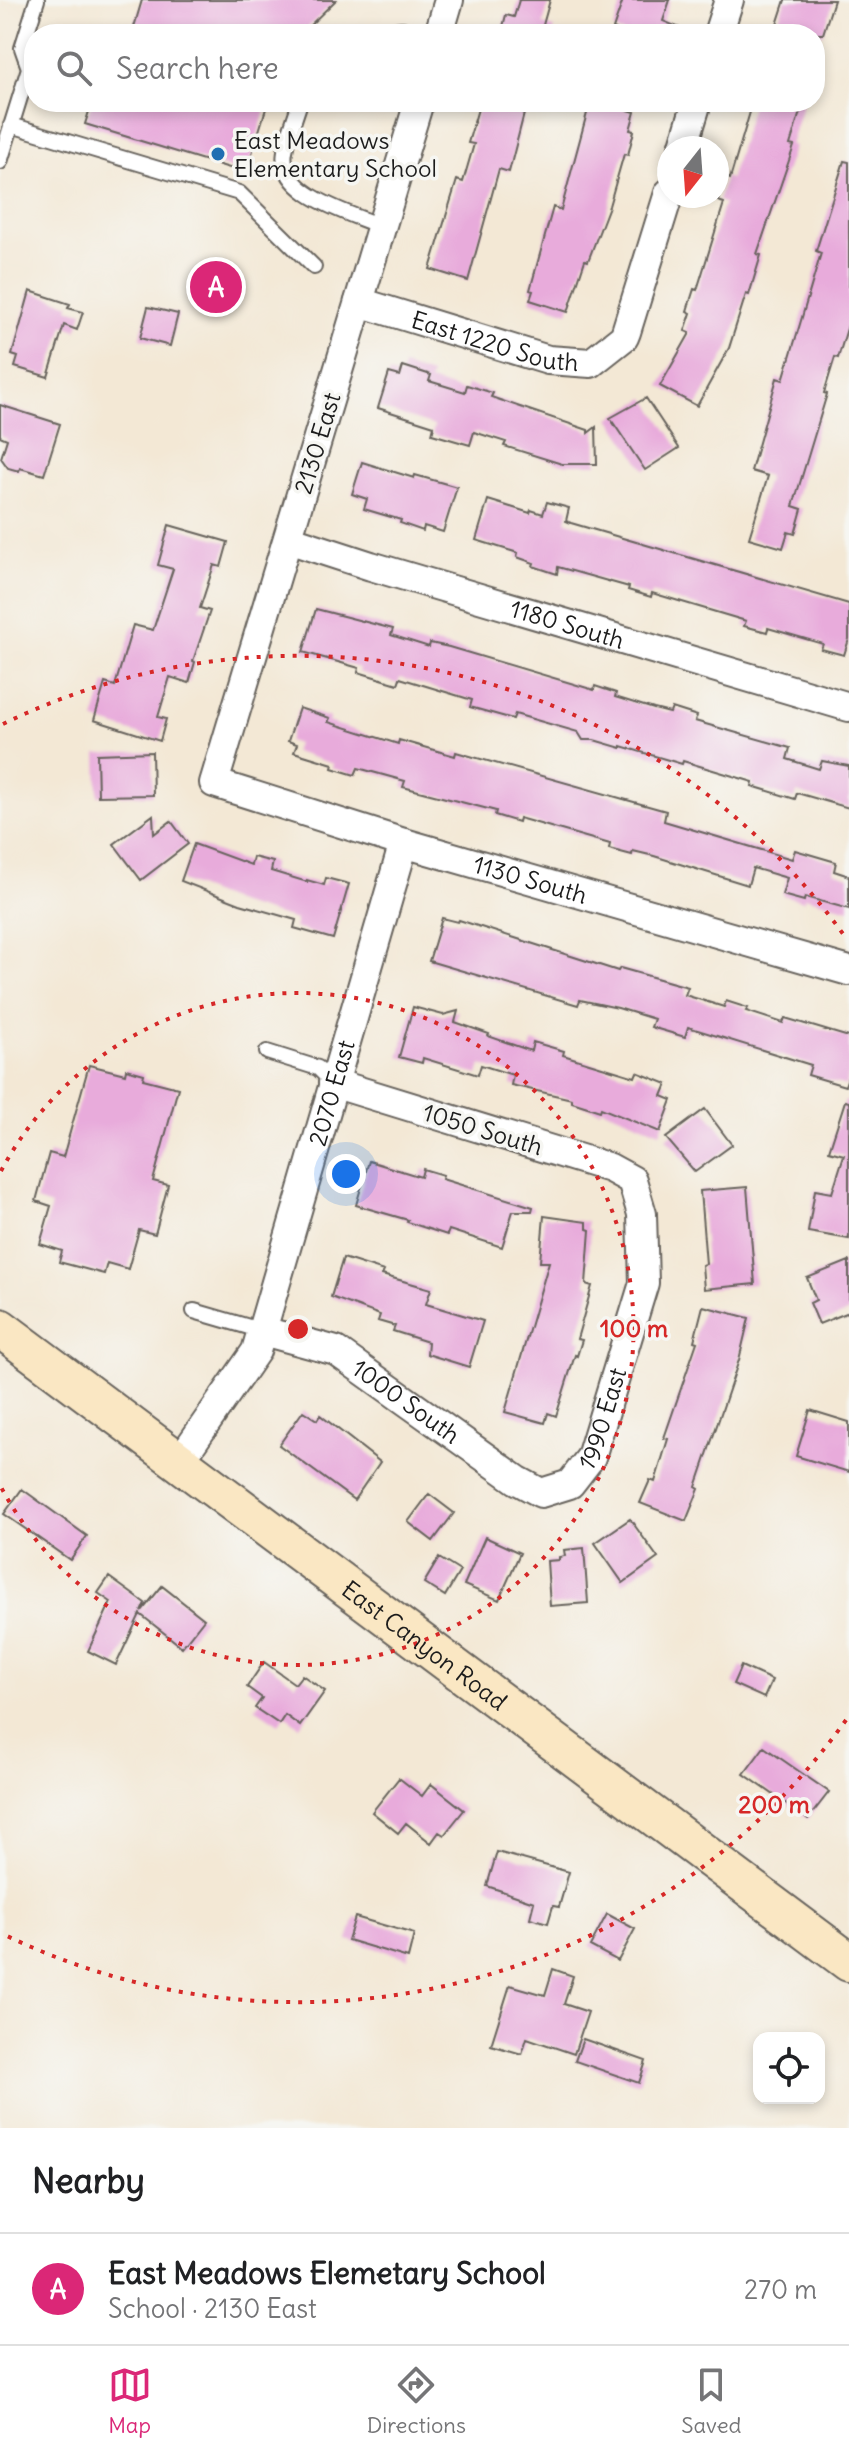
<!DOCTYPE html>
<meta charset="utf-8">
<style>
:root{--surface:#fff;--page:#f2f2f2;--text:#202124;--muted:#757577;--line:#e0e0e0;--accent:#db2777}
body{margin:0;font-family:Delius,sans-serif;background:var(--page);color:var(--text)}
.controls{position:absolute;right:24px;bottom:24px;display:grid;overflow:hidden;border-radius:16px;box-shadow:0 4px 12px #0003}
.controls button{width:72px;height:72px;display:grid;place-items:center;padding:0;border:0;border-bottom:2px solid var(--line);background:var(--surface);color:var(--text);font:40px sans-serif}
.compass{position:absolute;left:657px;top:136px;width:72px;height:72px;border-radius:50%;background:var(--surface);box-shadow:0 4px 12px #0003;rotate:197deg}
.you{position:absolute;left:346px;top:1174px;width:28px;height:28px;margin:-20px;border:6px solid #fff;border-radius:50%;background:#1a73e8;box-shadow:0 0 0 12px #1a73e833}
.badge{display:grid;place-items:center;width:52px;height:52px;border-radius:50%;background:var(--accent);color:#fff;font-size:26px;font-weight:700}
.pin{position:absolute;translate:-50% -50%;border:4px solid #fff;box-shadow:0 2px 8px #0006}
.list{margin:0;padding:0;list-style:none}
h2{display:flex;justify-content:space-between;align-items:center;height:104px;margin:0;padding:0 32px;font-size:34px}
h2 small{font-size:26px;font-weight:400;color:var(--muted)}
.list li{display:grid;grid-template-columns:52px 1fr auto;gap:24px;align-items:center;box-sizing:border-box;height:112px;padding:0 32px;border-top:2px solid var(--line)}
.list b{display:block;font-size:30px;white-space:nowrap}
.list p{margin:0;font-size:26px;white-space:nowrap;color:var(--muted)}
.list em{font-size:26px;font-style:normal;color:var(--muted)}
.icon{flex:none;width:44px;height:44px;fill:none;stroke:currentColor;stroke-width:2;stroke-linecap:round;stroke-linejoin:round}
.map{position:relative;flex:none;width:849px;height:2128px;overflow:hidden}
.search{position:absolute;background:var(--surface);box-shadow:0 4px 12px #0003;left:24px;right:24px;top:24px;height:88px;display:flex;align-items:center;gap:20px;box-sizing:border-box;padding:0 28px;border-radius:32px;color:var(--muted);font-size:30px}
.sheet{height:216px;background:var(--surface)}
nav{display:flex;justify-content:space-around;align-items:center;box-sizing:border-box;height:112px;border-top:2px solid var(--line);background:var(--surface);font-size:22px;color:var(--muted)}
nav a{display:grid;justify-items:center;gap:4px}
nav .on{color:var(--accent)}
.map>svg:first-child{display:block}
.building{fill:#e8abdb}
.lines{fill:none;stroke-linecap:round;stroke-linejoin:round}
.service-casing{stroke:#67635d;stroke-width:18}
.minor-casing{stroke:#67635d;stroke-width:32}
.secondary-casing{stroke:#67635d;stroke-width:42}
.service{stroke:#fff;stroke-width:14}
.minor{stroke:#fff;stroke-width:28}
.secondary{stroke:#fae7c3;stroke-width:38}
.ring{fill:none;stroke:#d62828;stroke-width:4;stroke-dasharray:4 8}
.poi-dot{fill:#1f6fb2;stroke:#f6f6f2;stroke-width:3}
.labels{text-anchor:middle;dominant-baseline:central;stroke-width:7;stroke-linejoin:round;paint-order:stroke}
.poi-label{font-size:24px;fill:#1c1c1c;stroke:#f6f6f2;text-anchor:start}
.street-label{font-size:24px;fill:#1c1c1c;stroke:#f6f6f2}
.centre{fill:#d62828;stroke:#f6f6f2;stroke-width:4}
.ring-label{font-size:24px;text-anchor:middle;font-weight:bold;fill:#d62828;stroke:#f6f6f2;stroke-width:7;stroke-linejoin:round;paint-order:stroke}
</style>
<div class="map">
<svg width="849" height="2128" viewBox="0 0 849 2128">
<rect width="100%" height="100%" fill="#f6f6f2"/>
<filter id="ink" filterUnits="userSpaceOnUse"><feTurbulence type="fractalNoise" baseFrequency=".0125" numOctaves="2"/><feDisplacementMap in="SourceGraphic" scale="16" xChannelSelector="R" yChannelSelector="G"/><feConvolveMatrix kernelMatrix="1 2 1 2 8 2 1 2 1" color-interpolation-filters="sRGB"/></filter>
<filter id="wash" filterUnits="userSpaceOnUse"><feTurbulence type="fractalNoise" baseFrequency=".006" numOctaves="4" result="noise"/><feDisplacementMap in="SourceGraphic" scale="32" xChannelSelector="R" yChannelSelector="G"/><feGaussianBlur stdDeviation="1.8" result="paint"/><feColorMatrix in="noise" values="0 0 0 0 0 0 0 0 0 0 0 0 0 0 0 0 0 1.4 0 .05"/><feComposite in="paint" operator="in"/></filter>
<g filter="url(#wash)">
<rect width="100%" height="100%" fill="#f3e8d5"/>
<g id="blocks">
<path class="building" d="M142 0H336L301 34H132Z
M519 0H550L543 25 554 28V34H501L506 15 514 17Z
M623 0H670L663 21 694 34H626L613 29Z
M785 0H834L823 34H774Z
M92 102H268L246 173 85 124Z
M480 102H527L509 172 499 169 468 281 430 269 457 180 463 182 474 144 468 143Z
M590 102H602L635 112 630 130 634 131 628 155 624 154 609 206 588 261 585 260 568 312 530 300 533 291 530 290 553 207 561 210Z
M753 102H803L790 145 794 146 757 254 761 255 749 295 746 294 729 348 697 406 660 386 690 333 685 331 691 313 687 311 694 289 697 290 724 203 718 201 725 177 730 179Z
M844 161 849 162V322L838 358 835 357 824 393 827 394 793 506 802 509 795 534 788 532 783 548 749 538 768 476 751 471 777 378 783 380 800 324 821 253 816 251Z
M30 291 70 304 68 308 83 312 77 330 64 325 48 377 15 367 18 357 12 355Z
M148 307 178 314 170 346 140 338Z
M403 366 431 375 429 381 465 392 467 385 493 393 491 397 588 430V433L596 427 597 464H562L504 446 506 442 474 432 470 445 432 434 434 426 378 408 389 373 400 376Z
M646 398 679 448 645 470 610 418Z
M0 405 60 424 44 475 20 468 19 471 8 468 1 458 7 439 0 436Z
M362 462 414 478 415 475 457 487 443 532 424 526 423 531 400 523 401 520 364 509 367 499 352 494Z
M488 500 530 513 531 510 543 514 547 502 569 508 566 521 571 523 849 604V639L844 655 821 649 823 644 768 628 767 632 744 626 746 621 652 593 651 597 628 590 629 587 558 567 557 574 533 566 534 563 517 557 518 553 476 540Z
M169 525 228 542 221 567 214 565 200 608 210 611 193 661 195 662 189 683 170 677 158 717 166 719 160 741 94 720 105 683 115 686 133 625 153 630 173 569 158 565Z
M316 609 393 629 391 635 429 647 430 643 449 647 594 690 595 686 616 693 615 697 654 709 670 713 672 708 697 716 695 721 790 748 787 759 819 769 822 761 849 766V808L797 793 795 799 752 786 753 782 683 761 682 764 621 746V748L594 740H583L578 732 515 714 513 719 470 707 472 700 400 678 398 684 358 672 359 668 303 652Z
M299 708 330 718 328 722 398 744 399 740 455 756 456 752 666 811 664 821 792 859 795 850 836 862 834 871 849 876V909L805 897 804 901 782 895 787 878 753 868 748 885 654 856 633 851 632 855 609 849 610 844 519 818 518 822 495 815 496 811 403 787 405 781 358 768 355 775 332 768 333 764 294 752 297 744 288 741Z
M152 752 153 795 98 796 97 754Z
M153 815 154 834 171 821 188 844 141 880 114 844Z
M194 844 251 865 253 857 273 862 271 871 307 882V880L324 885 326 878 349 884 333 939 294 928 296 920 240 904 181 881Z
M442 918 458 922 459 920 618 971 620 968 688 987 685 995 724 1007 726 1001 748 1008 746 1011 783 1023 785 1018 849 1037V1074L845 1086 808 1075 811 1065 688 1027 685 1037 651 1027 654 1019 618 1008 580 1000 578 1005 429 961Z
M413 1007 443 1015 458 1011 455 1022 489 1034 488 1036 531 1051 533 1042 564 1051 563 1055 635 1077 637 1072 667 1084 662 1096 672 1100 660 1132 601 1108 600 1111 572 1102V1099L511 1085 513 1075 481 1065 478 1075 423 1058 422 1063 399 1057Z
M89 1065 125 1074 126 1069 144 1074 143 1079 178 1088 153 1181 168 1185 155 1234 139 1230 128 1269 107 1263 104 1274 59 1262 62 1251 40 1244 51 1206 36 1201 49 1153 63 1157Z
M845 1101 849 1102V1239L808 1232 815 1190 832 1193 844 1155 829 1151Z
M705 1109 732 1145 695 1172 666 1138Z
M369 1161 421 1177 423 1169 443 1175 442 1179 533 1207 532 1211H513L502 1247 449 1230 447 1235 407 1222 408 1220 356 1205Z
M747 1187 755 1284 704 1289 702 1265 706 1264 700 1191Z
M544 1216 587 1222V1229L590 1230 586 1284 592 1286 577 1339 582 1340 577 1356 575 1355 556 1416 548 1413 545 1423 505 1412 549 1262H540Z
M343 1258 384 1271 382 1275 431 1289 426 1304 483 1321 469 1367 427 1354 428 1342 393 1331 395 1326 378 1321 380 1315 331 1297Z
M849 1261V1312L819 1324 810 1303 816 1300 807 1278Z
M703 1306 749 1318 739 1360 696 1487 699 1489 686 1521 640 1503 650 1480 655 1482 668 1439 664 1438 697 1342 694 1341Z
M810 1410 849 1422V1472L796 1456Z
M303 1411 317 1420 320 1415 380 1462 354 1500 279 1445Z
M22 1489 87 1536 70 1560 4 1514Z
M429 1494 454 1513 433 1541 408 1522Z
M630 1519 658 1558 623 1583 595 1543Z
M485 1537 520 1553 499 1600 464 1585Z
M584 1548 588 1603 550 1606 547 1561 559 1560V1557L565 1556 564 1550Z
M439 1558 460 1571 445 1596 424 1583Z
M109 1577 145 1603 141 1612 162 1586 204 1619 182 1647 140 1614 116 1665 88 1651 111 1602 98 1593Z
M264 1662 295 1684 302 1675 325 1691 300 1726 285 1715 279 1724 255 1708 262 1698 247 1687Z
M741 1666 772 1680 764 1698 733 1684Z
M764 1747 829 1792 808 1819 744 1774Z
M399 1778 422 1796 431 1784 464 1810 444 1835 439 1832 431 1843 406 1823 398 1833 372 1812Z
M497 1852 569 1872 559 1907 553 1906 548 1923 530 1918 534 1902 487 1886Z
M607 1914 635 1929 618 1961 590 1946Z
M355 1917 414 1934 408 1958 348 1940Z
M553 1969 573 1976 564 2004 588 2012 574 2054 527 2038 522 2054 491 2045 510 1985 545 1995Z
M583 2039 646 2061 639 2083 575 2061Z"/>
</g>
</g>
<g filter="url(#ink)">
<use href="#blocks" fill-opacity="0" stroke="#67635d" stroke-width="2"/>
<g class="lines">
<defs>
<path id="service" d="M369 34 402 29 420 34
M300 102C295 118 288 135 285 151 277 195 351 213 382 227
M11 125 239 193 314 267
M0 162 29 68 22 48 37 0
M267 1052 318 1068 333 1083
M194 1311 263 1331"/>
<g id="minor">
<path d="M439 34 449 0"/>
<path d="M718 34 729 0"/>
<path id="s1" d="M419 102 214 783 404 843 849 971"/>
<path d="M683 148 697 102"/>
<path id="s2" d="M359 302 548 360 591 363 624 337 626 332 669 193"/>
<path id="s3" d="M288 539 371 566 849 707"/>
<path id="s4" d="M263 1331 336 1351 517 1480 541 1493 570 1484 591 1457 644 1283 642 1214 632 1180 610 1168 333 1083"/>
<path id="s5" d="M179 1462 256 1351 404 843"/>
</g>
<g id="secondary">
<path id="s6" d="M0 1328 849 1962"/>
</g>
</defs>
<use href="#service" class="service-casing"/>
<use href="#minor" class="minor-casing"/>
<use href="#secondary" class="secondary-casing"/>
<use href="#service" class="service"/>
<use href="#minor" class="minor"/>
<use href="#secondary" class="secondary"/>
</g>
</g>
<g class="ring">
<path d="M1 1171A336 336 0 1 1 1 1487"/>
<path d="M846 1720A673 673 0 0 1 3 1934M3 724A673 673 0 0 1 846 938"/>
</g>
<circle class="poi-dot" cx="218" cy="154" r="8"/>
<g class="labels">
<g class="poi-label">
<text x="234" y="140">East Meadows<tspan x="234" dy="28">Elementary School</tspan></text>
</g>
<g class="street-label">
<text stroke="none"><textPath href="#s2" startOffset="142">East 1220 South</textPath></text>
<text transform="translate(317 443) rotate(-73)">2130 East</text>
<text stroke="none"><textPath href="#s3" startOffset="292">1180 South</textPath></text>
<text stroke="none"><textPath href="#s1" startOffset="1042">1130 South</textPath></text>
<text stroke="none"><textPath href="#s5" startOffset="404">2070 East</textPath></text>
<text transform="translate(483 1129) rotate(17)">1050 South</text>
<text stroke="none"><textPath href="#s4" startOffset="162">1000 South</textPath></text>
<text stroke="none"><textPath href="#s4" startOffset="430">1990 East</textPath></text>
<text stroke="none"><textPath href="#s6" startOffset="530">East Canyon Road</textPath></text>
</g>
</g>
<circle cx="298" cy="1329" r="12" class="centre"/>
<g class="ring-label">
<text x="634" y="1337">100 m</text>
<text x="774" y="1813">200 m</text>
</g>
</svg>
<div class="controls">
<button><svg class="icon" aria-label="locate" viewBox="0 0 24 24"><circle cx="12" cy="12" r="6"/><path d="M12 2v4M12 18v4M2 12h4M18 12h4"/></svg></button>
</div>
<svg class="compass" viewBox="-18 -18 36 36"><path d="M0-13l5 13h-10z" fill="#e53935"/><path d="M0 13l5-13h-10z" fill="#757577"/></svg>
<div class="you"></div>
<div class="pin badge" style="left:216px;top:287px">A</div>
<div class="search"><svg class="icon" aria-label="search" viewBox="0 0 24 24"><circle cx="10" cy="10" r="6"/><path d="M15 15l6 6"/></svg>Search here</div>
</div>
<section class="sheet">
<h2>Nearby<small></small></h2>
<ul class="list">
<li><span class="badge">A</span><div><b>East Meadows Elemetary School</b><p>School · 2130 East</p></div><em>270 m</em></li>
</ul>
</section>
<nav>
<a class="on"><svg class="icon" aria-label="map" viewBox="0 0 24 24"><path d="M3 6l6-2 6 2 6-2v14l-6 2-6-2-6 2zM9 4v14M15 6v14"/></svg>Map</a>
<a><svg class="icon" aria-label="directions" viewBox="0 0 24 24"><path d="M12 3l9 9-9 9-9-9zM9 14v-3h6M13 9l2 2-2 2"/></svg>Directions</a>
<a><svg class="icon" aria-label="saved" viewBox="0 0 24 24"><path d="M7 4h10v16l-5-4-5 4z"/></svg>Saved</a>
</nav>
